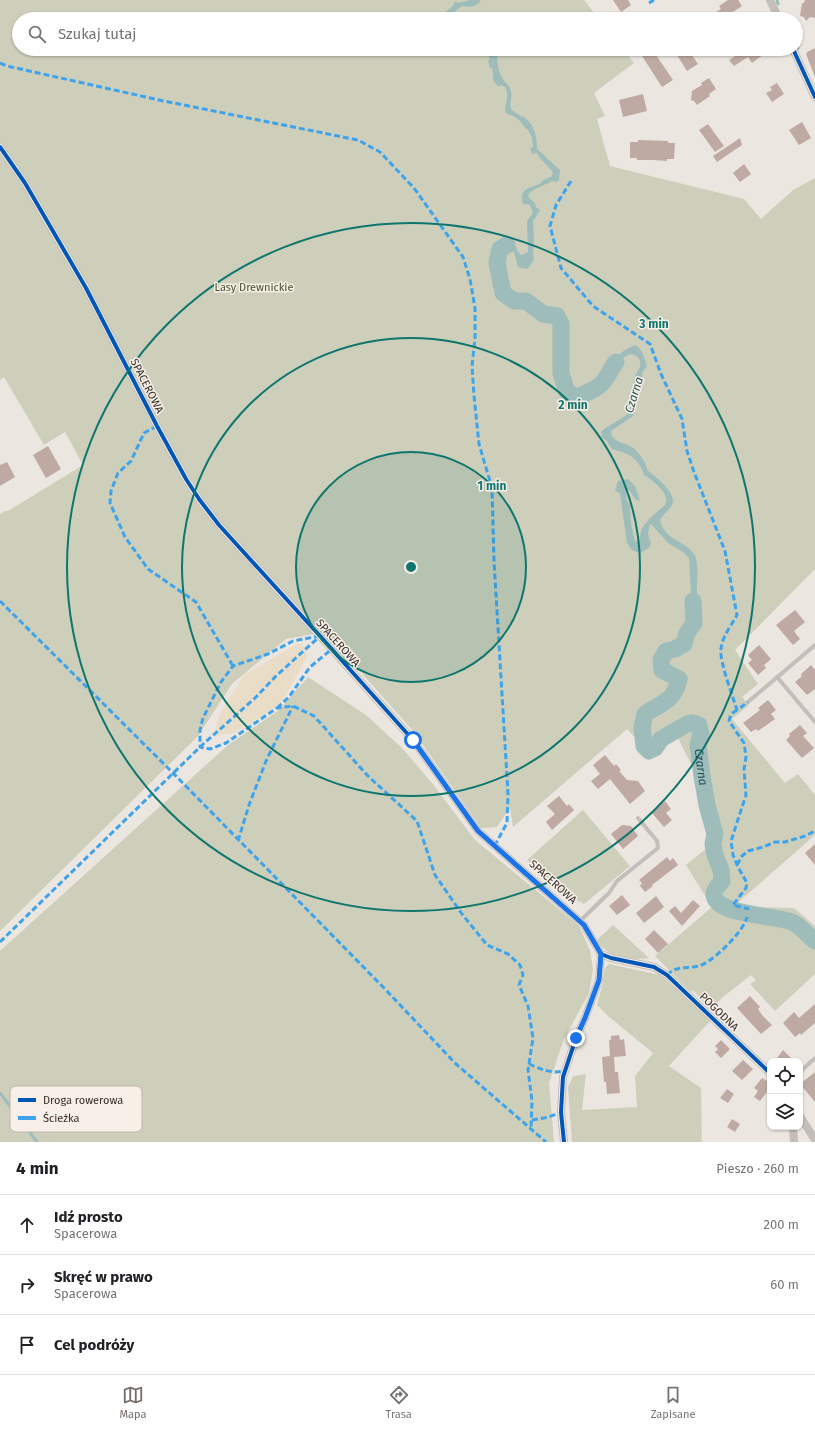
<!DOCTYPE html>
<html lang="pl">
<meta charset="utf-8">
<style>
:root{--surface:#fff;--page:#f2f2f2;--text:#202124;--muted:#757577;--line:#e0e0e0;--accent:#746d68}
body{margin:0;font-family:"Fira Sans",sans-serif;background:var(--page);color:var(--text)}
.controls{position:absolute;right:12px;bottom:12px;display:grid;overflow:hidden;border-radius:8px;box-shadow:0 1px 3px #0004}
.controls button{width:36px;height:36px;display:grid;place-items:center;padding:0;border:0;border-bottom:1px solid var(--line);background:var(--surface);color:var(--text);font:20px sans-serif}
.stop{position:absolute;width:12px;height:12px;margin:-9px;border:3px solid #1a73e8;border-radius:50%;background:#fff}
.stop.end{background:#1a73e8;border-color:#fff;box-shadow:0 1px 4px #0008}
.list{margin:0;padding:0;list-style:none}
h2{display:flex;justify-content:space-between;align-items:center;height:52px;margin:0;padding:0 16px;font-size:17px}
h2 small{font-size:13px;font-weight:400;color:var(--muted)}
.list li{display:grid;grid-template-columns:26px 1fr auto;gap:12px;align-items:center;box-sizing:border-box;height:60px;padding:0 16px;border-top:1px solid var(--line)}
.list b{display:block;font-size:15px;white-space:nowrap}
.list p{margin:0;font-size:13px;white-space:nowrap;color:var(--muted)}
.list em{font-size:13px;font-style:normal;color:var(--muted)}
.icon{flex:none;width:22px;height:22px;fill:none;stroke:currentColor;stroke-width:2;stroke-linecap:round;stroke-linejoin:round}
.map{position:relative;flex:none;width:815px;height:1142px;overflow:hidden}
.search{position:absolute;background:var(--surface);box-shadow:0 1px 3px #0004;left:12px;right:12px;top:12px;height:44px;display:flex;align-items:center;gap:10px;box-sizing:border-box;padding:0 14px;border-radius:22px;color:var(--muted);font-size:15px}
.sheet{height:232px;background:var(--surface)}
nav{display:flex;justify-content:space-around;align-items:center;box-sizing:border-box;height:56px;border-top:1px solid var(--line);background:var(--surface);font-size:11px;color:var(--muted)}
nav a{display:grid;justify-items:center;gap:2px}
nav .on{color:var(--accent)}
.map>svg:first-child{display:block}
.green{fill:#cdcfbb}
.sand{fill:#eaddc8}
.water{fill:#9ebcba}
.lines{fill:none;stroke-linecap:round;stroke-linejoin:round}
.stream{stroke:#9ebcba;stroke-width:3}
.river{stroke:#9ebcba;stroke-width:17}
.building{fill:#beaaa3}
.path{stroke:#bdb7b2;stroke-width:1.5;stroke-dasharray:2 2;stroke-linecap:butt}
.service{stroke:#c4beba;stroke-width:4}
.minor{stroke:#c4beba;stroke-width:8}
.quiet{stroke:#3ea3eb;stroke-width:3;stroke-dasharray:6 3;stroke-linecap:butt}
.cycleway-casing{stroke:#f8f0e8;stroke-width:6}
.cycleway{stroke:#0057b8;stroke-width:4}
.route{stroke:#1a73e8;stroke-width:5}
.ring{fill:none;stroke:#0f766e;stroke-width:2}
.labels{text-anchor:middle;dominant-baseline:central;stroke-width:3;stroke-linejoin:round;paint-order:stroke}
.park-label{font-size:11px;fill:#45502e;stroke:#f8f0e8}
.street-label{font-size:11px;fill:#342c28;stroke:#f8f0e8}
.water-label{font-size:12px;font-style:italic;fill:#215052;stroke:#f8f0e8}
.key{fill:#f8f0e8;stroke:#bdb5ae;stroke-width:1}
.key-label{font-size:11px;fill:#342c28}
.centre{fill:#0f766e;stroke:#f8f0e8;stroke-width:2}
.ring-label{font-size:12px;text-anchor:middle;font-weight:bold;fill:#0f766e;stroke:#f8f0e8;stroke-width:3;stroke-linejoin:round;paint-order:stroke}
</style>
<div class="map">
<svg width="815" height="1142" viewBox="0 0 815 1142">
<rect width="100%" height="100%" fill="#ece6e0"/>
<path class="green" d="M0 0H584L599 19H19V49H623L634 63 594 93 605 116 597 119 610 166 744 199 761 219 793 190 815 178V569L735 650 758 684 742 697 749 705 732 719 785 783 798 774 815 795V835L735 905 745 907 794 908 815 926V974L775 1011 750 984 756 980 751 975 723 997 711 1010 693 990 691 992 655 956 712 907 686 865 712 844 694 770 677 736 660 748 653 757 627 729 513 827 510 808 497 827 481 828 414 732 325 632 286 639 232 684 198 736 0 931V514L5 511H8L83 465 65 432 44 445 4 377 0 380Z
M308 677 366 715 403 749 432 783 475 840 579 926 590 950 593 970 589 993 564 1039 549 1083 554 1142H0V951L228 745 278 711Z
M583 810 630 866 584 904 554 887 527 860Z
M613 925 649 958C637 960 618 959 608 952 603 948 600 944 597 940Z
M609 964 660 975 711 1020 669 1066 701 1088 702 1142H572L568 1087 573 1076 586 1074 582 1110 637 1107 635 1076 653 1053 608 1016 597 1005 602 987 605 968Z"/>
<path class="sand" d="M299 643 306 648 307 657 283 700 267 713 234 733 213 736 220 713 245 674Z"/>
<path class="water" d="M470 0H481C476 8 470 7 462 6L453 13 452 16 457 19H447L445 12 453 6 455 1 458 3Z
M491 49H497C497 59 497 70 503 79 506 85 510 84 511 92 513 97 508 105 512 110 515 113 521 116 525 118 535 125 537 138 537 149L560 170 559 180 556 182 552 181C544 186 533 188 528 195L530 199 535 203 536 207 540 210 536 217 533 220 534 242 533 253 534 258 532 263 527 269 518 267 514 252 508 250H506L505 256 502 259V264L493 261 502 240C519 233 512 250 522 255L528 252 527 221 533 213 530 205 523 204C518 190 529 187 540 184 542 181 547 177 551 177L553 174 552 171 539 157 538 154 537 153 532 154 530 148 533 147 532 137 528 130 525 128C522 121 514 115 507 114L505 111C505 102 510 95 505 87L501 85 499 87 493 80V73L492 68H490L488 61 489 60Z
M635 345C643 349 644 358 647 366L643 371 633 416 611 431C612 443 624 442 632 447 638 451 647 463 647 470 655 476 678 494 672 505 669 511 663 514 660 520 665 541 683 539 694 554 700 561 696 585 697 594 697 598 698 602 698 606 698 613 697 619 695 625L690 623 692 612 689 558 683 552 668 543 652 525 650 524 648 534 651 543 649 548 639 553 632 550 627 543 620 494 615 490 618 481 628 479 635 486 640 501 636 500 629 490H626L627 501 630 505 631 524 635 541 639 542C640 538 640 535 641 532 642 524 659 510 665 505 666 503 667 500 666 498 666 491 650 478 644 475 643 472 642 469 640 466 634 455 623 452 612 449L607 441 601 437 602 434 601 432 604 429C609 426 625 417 628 413 636 399 630 380 640 367 641 363 640 358 636 356 627 349 617 366 611 371L612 378 604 385 602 380C612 365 616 352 635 345Z"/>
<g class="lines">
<path class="stream" d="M777 0 778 4
M783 15 785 19
M796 43 798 48
M0 1093 37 1142"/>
<g class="river">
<path d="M507 245 500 249 497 263 503 293 514 301H526L543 314 557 316 561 324V373L567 392 577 397C586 393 598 389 604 381 609 375 611 368 616 362"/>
<path id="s1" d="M693 601 694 623 687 633 684 644 675 649 666 651 661 660 662 670 679 679C675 701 661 703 645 714L642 727 644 746 649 751 655 748 661 739 687 724 693 723 699 725 701 734 698 745 702 776 707 805 715 834 713 844 715 855 721 870 722 881C719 885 714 889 714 894 715 916 776 915 792 922 801 926 807 935 815 941"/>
</g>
</g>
<path class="building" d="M613 0H628L631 5 621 12Z
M728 0H738L742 6 722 19H705L721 9 719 6Z
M805 0H815V18L810 17 806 21 804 17 800 16 802 3H804Z
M815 48V77L806 54 807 53V52Z
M652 49 673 80 662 87 642 56Z
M673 49H688L698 64 687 71Z
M743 49H760L763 55 752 63 748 57 734 66 729 60 744 50Z
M709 78 716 89 709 94 710 96 697 105 694 101 691 100 692 91 702 85 701 83Z
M777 83 784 94 772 102 766 93 772 90 770 87Z
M643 94 647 111 623 117 619 100Z
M802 122 811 138 799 145 789 130Z
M708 124 724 146 715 152 699 130Z
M740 138 742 145 717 162 713 156Z
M638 140 668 141V143H675L674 159H667V161L653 160H637V158H630V142H638Z
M744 164 751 174 740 182 733 173Z
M48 446 61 469 46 478 33 455Z
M7 462 15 477 0 486V465Z
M795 610 805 622 794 631 800 639 793 645 776 625Z
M759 645 771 659 764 665 766 668 758 675 748 663 752 660 748 655Z
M811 665 815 670V689L807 695 795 682 802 676 801 674Z
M768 700 776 710 771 714 775 719 758 731 756 729 751 732 743 723 760 710 758 708Z
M800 725 807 733 803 736 814 748 802 758 786 740 790 736 789 734Z
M605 755 614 766 616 764 621 770 619 771 627 780 638 781 645 791 630 804 610 779 598 789 591 781 600 774 593 765Z
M559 796 567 806 569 804 574 810 552 830 546 822 555 814 547 806Z
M665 801 671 809 666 813 672 820 664 827 651 812Z
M622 825 631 826 638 836 623 849 611 834Z
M815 844V865L805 853Z
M667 857 670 861 673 858 678 865 652 885 653 886 645 892 640 886 642 883 639 880Z
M622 895 630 905 617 915 609 906Z
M656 896 664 907 644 923 636 913Z
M693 900 700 906 682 926 669 911 675 906 681 913Z
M654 930 668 944 658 953 645 939Z
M750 996 760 1007 758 1009 762 1015 772 1025 761 1034 737 1008Z
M815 1004V1023L801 1035 800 1033 795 1037 783 1023 794 1012 799 1018Z
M619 1035 620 1040 624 1039 626 1056 614 1057 615 1072H618L620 1093 607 1094 606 1082H604L602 1057 610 1056 609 1040H611V1036Z
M721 1040 730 1049 721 1058 715 1052 718 1049 715 1046Z
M783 1050 794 1061H775Z
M743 1060 753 1069 742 1080 732 1071Z
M815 1072V1102L800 1084Z
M762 1078 770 1083V1088L760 1101 754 1097 758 1091 754 1088Z
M727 1089 734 1094 728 1103 720 1098Z
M732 1119 740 1124 735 1132 727 1127Z"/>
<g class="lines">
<path class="path" d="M747 917 749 909"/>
<path class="service" d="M777 677 815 722
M748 702 815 645
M580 921 609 893 617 881 658 848 657 841 638 818
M800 1072 815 1058"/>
<path class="minor" d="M770 0 779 19
M793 49 815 97
M0 147 25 183 86 288 157 426 186 479 199 499 219 525 320 636 413 740 478 831 584 925 601 954 599 980 585 1018 576 1038 563 1077 561 1112 564 1142
M601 954 611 958 654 967 667 975 770 1073
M800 1116 815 1140
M793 1127 794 1142"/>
<path class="quiet" d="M649 3 654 0
M0 63 7 66 159 100 358 140 380 152 414 188 463 257 470 279 475 308V338L472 366 474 396 479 444 492 488 494 561 508 794 507 823 495 845
M571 181 556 205 550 226 561 268 593 306 650 344 661 374 682 419 687 451 694 472 725 551 737 615C731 626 722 637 721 649 719 660 733 697 737 710L748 702
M157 426 144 433 131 461 118 473 111 491 110 503 125 537 148 569 196 602 233 666
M0 601 173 773 385 989 456 1064 546 1142
M320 636 293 641 268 654 233 666 221 682 203 718 200 730V747L210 749 226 743 277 708 293 706 314 716 368 776 417 821 435 875 462 914 487 945 508 954 520 965 523 975 519 985 528 1006 533 1038 528 1070 532 1101 531 1128
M277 708 289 697 310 667 332 649
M737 710 731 714 729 721 744 743 746 757 744 769 746 795 731 841 733 855 737 865 747 883 746 888 733 905 749 909
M238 841 249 805 266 761 293 706
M737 865 742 856 748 851 763 847 775 842H785L805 836 815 831
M0 942 200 747 255 698 276 676 319 637
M667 975C677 965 687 969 699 966 713 962 744 931 747 917
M529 1064C540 1069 554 1075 566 1070
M532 1120 549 1117 561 1112"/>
<defs>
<path id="cycleway" d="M793 49 815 97
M0 147 25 183 86 288 157 426 186 479 199 499 219 525 320 636 413 740 478 831 584 925 601 954 599 980 585 1018 576 1038 563 1077 561 1112 564 1142
M601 954 611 958 654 967 667 975 770 1073"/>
</defs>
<use href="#cycleway" class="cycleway-casing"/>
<use href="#cycleway" class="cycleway"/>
</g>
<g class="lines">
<path class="route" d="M413 740 478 831 584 925 601 954 599 980 585 1018 576 1038"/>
</g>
<circle cx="411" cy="567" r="115" fill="#0f766e" fill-opacity=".12"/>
<g class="ring">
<circle cx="411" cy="567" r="115"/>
<circle cx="411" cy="567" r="229"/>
<circle cx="411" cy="567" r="344"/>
</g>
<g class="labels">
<g class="park-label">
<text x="254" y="287">Lasy Drewnickie</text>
</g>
<g class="street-label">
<text transform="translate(147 386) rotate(63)">SPACEROWA</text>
<text transform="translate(338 643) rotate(48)">SPACEROWA</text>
<text transform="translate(553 882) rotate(42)">SPACEROWA</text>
<text transform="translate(719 1012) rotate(44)">POGODNA</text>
</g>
<g class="water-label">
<text transform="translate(634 395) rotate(-73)">Czarna</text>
<text stroke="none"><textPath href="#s1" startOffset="298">Czarna</textPath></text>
</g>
</g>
<rect x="10" y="1086" width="132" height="46" rx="6" class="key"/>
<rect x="18" y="1098" width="18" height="4" fill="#0057b8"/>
<rect x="18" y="1116" width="18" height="4" fill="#3ea3eb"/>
<g class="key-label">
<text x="43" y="1104">Droga rowerowa</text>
<text x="43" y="1122">Ścieżka</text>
</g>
<circle cx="411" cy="567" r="6" class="centre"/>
<g class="ring-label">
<text x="654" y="328">3 min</text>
<text x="573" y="409">2 min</text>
<text x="492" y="490">1 min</text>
</g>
</svg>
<div class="controls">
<button><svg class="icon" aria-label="locate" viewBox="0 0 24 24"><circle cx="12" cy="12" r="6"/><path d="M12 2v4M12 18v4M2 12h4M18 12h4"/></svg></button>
<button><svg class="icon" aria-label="layers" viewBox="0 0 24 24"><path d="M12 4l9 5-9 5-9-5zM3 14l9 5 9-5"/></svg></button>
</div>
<div class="stop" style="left:413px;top:740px"></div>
<div class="stop end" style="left:576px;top:1038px"></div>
<div class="search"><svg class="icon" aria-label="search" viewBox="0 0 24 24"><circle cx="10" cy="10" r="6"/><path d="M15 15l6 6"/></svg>Szukaj tutaj</div>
</div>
<section class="sheet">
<h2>4 min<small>Pieszo · 260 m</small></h2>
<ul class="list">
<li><svg class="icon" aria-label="ahead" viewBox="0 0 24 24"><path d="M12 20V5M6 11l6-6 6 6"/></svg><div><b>Idź prosto</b><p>Spacerowa</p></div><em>200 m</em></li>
<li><svg class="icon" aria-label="right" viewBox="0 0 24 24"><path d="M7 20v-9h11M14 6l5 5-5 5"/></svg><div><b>Skręć w prawo</b><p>Spacerowa</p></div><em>60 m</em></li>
<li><svg class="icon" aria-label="arrive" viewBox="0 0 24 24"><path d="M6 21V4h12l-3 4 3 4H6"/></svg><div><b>Cel podróży</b></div></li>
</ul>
</section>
<nav>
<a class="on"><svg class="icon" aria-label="map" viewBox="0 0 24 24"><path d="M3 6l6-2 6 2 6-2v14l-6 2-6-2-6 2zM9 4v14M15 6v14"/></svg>Mapa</a>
<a><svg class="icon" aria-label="directions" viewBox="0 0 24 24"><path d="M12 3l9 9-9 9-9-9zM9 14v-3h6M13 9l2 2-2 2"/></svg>Trasa</a>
<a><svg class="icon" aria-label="saved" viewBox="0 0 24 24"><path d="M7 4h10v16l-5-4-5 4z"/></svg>Zapisane</a>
</nav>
